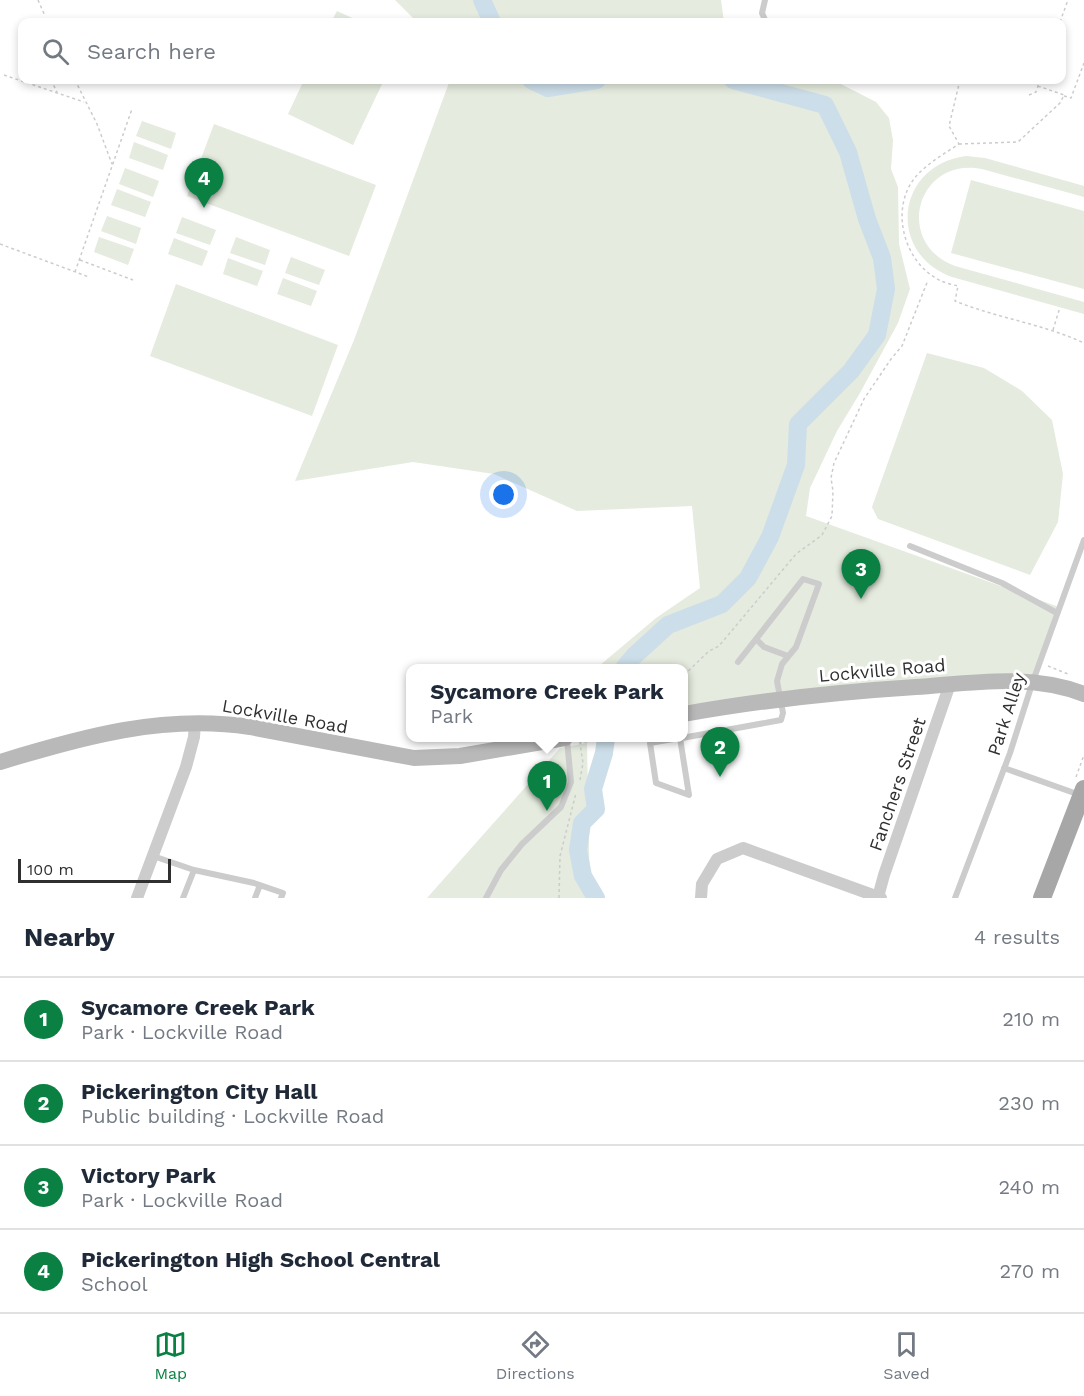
<!DOCTYPE html>
<meta charset="utf-8">
<style>
:root{--surface:#fff;--page:#f2f2f3;--text:#1f2937;--muted:#747a83;--line:#e0e1e3;--accent:#0b8043}
body{margin:0;font-family:"Work Sans",sans-serif;background:var(--page);color:var(--text)}
.scale{position:absolute;left:18px;bottom:15px;width:153px;box-sizing:border-box;padding-left:6px;border:3px solid #2f2f2f;border-top:0;font-size:16px;line-height:21px;white-space:nowrap;color:#2f2f2f;-webkit-text-stroke:4px #fff;paint-order:stroke}
.you{position:absolute;left:504px;top:495px;width:21px;height:21px;margin:-15px;border:4px solid #fff;border-radius:50%;background:#1a73e8;box-shadow:0 0 0 9px #1a73e833}
.badge{display:grid;place-items:center;width:39px;height:39px;border-radius:50%;background:var(--accent);color:#fff;font-size:20px;font-weight:700}
.pin{position:absolute;translate:-50% -50px;filter:drop-shadow(0 2px 3px #0008)}
.pin::after{content:'';position:absolute;top:32px;width:21px;height:18px;background:inherit;clip-path:polygon(0 0,100% 0,50% 100%)}
.popup{position:absolute;left:406px;top:664px;width:282px;height:78px;box-sizing:border-box;display:grid;place-content:center;border-radius:12px;background:var(--surface);filter:drop-shadow(0 2px 4px #0005);font-size:20px;white-space:nowrap;color:var(--muted)}
.popup b{font-size:22px;color:var(--text)}
.popup::after{content:'';position:absolute;left:50%;top:100%;margin-left:-12px;border:12px solid transparent;border-top-color:var(--surface)}
.list{margin:0;padding:0;list-style:none}
h2{display:flex;justify-content:space-between;align-items:center;height:78px;margin:0;padding:0 24px;font-size:26px}
h2 small{font-size:20px;font-weight:400;color:var(--muted)}
.list li{display:grid;grid-template-columns:39px 1fr auto;gap:18px;align-items:center;box-sizing:border-box;height:84px;padding:0 24px;border-top:2px solid var(--line)}
.list b{display:block;font-size:22px;white-space:nowrap}
.list p{margin:0;font-size:20px;white-space:nowrap;color:var(--muted)}
.list em{font-size:20px;font-style:normal;color:var(--muted)}
.icon{flex:none;width:33px;height:33px;fill:none;stroke:currentColor;stroke-width:2;stroke-linecap:round;stroke-linejoin:round}
.map{position:relative;flex:none;width:1084px;height:898px;overflow:hidden}
.search{position:absolute;background:var(--surface);box-shadow:0 3px 9px #0003;left:18px;right:18px;top:18px;height:66px;display:flex;align-items:center;gap:15px;box-sizing:border-box;padding:0 21px;border-radius:12px;color:var(--muted);font-size:22px}
.sheet{height:414px;background:var(--surface)}
nav{display:flex;justify-content:space-around;align-items:center;box-sizing:border-box;height:84px;border-top:2px solid var(--line);background:var(--surface);font-size:16px;color:var(--muted)}
nav a{display:grid;justify-items:center;gap:3px}
nav .on{color:var(--accent)}
.map>svg:first-child{display:block}
.green{fill:#e5ebde}
.lines{fill:none;stroke-linecap:round;stroke-linejoin:round}
.river{stroke:#ccdee9;stroke-width:18}
.path{stroke:#ccc;stroke-width:1.5;stroke-dasharray:3 3;stroke-linecap:butt}
.lane{stroke:#ccc;stroke-width:6}
.street{stroke:#ccc;stroke-width:12}
.secondary{stroke:#b9b9b9;stroke-width:16}
.primary{stroke:#a7a7a7;stroke-width:18}
.labels{text-anchor:middle;dominant-baseline:central;stroke-width:6;stroke-linejoin:round;paint-order:stroke}
.street-label{font-size:18px;fill:#2f2f2f;stroke:#fff}
</style>
<div class="map">
<svg width="1084" height="898" viewBox="0 0 1084 898">
<rect width="100%" height="100%" fill="#fff"/>
<path class="green" d="M395 0H721L724 22H417Z
M337 11 361 22H331Z
M304 80H384L353 145 288 114Z
M450 80H833L876 102 889 118 893 140 891 169 898 187 899 244 910 289 898 323 860 393 837 431 810 488 806 516 1059 607 1033 681 684 706V668H598L599 666 656 618 700 588 692 506 577 511 494 474 413 462 295 481 354 340Z
M142 121 176 133 171 149 136 136Z
M214 124 376 185 349 256 187 196Z
M134 142 168 155 163 170 129 158Z
M966 156 985 158 1084 186V197L982 169C917 156 893 243 955 266L1084 302V314L952 277C886 253 896 165 966 156Z
M125 168 159 181 153 197 119 184Z
M971 180 1084 211V289L951 253Z
M117 189 151 202 145 217 111 205Z
M107 216 141 228 136 244 101 231Z
M182 217 216 230 210 245 176 233Z
M99 237 134 249 128 265 94 252Z
M236 237 270 250 265 265 230 253Z
M174 238 208 251 202 266 168 254Z
M291 257 325 270 319 285 285 273Z
M228 258 263 271 257 286 223 274Z
M283 278 317 291 311 306 277 294Z
M176 284 338 345 312 416 150 356Z
M927 353 984 368 1022 391 1052 420 1063 474 1058 522 1030 575 878 519 872 507Z
M587 743 590 898H427L560 748Z"/>
<g class="lines">
<path class="river" d="M482 0 492 22
M531 80 548 88 597 80
M624 668 634 656 668 625 722 604 748 578 770 537 796 465 798 424 851 371 877 335 886 289 882 258 867 219 848 152 825 105 733 80
M596 898 583 876 578 850 582 823 596 809 593 789 604 753 606 738"/>
<path class="path" d="M38 0 45 16
M1060 22 1068 0
M4 75 84 102
M51 80 57 92
M75 80 97 124 112 164
M960 80 949 126 959 144C945 153 930 162 918 174 888 206 903 263 941 281 946 283 953 285 958 286L955 301C997 318 1043 324 1084 343
M1029 95 1036 92 1040 80
M1064 96 1071 98 1084 63
M959 144 1018 142 1060 103 1064 95 1038 86
M0 244 89 277
M80 260 133 280
M75 272 132 109
M1053 330 1060 307
M1048 666 1068 674
M684 675 709 651 719 646 796 554 822 535 832 516 833 491 831 478 834 463 864 399 891 359 902 346 928 280
M1076 777 1084 755
M580 780 583 763 580 743 605 738
M559 898 560 856 576 793"/>
<path class="lane" d="M765 0 762 13 766 22
M910 546 1002 583 1057 613
M756 639 764 647 788 656
M679 738 650 743 656 783 689 795 680 738
M682 738 781 720 783 713 777 681 782 664 796 647 819 584 803 579 738 662
M1004 768 1080 795
M153 856 194 870 183 898
M194 870 254 883 283 893 281 898
M255 898 260 885
M486 898 501 870 522 844 561 807 571 782 567 740
M955 898 1010 753 1033 681 1084 540"/>
<path class="street" d="M878 897 884 875 950 684
M137 898 186 767 194 737 195 722
M701 898 702 884 717 859 743 848 881 898"/>
<path class="secondary" d="M684 714C761 700 838 692 916 687 973 683 1030 673 1084 694
M0 762C82 737 163 714 250 727L414 758 460 756 565 738"/>
<path class="primary" d="M1042 898 1084 789"/>
</g>
<g class="labels">
<g class="street-label">
<text transform="translate(882 670) rotate(-5)">Lockville Road</text>
<text transform="translate(1006 714) rotate(-72)">Park Alley</text>
<text transform="translate(285 716) rotate(10)">Lockville Road</text>
<text transform="translate(897 784) rotate(-71)">Fanchers Street</text>
</g>
</g>
</svg>
<div class="scale">100 m</div>
<div class="you"></div>
<div class="pin badge" style="left:547px;top:811px">1</div>
<div class="popup"><b>Sycamore Creek Park</b>Park</div>
<div class="pin badge" style="left:720px;top:777px">2</div>
<div class="pin badge" style="left:861px;top:599px">3</div>
<div class="pin badge" style="left:204px;top:208px">4</div>
<div class="search"><svg class="icon" aria-label="search" viewBox="0 0 24 24"><circle cx="10" cy="10" r="6"/><path d="M15 15l6 6"/></svg>Search here</div>
</div>
<section class="sheet">
<h2>Nearby<small>4 results</small></h2>
<ul class="list">
<li><span class="badge">1</span><div><b>Sycamore Creek Park</b><p>Park · Lockville Road</p></div><em>210 m</em></li>
<li><span class="badge">2</span><div><b>Pickerington City Hall</b><p>Public building · Lockville Road</p></div><em>230 m</em></li>
<li><span class="badge">3</span><div><b>Victory Park</b><p>Park · Lockville Road</p></div><em>240 m</em></li>
<li><span class="badge">4</span><div><b>Pickerington High School Central</b><p>School</p></div><em>270 m</em></li>
</ul>
</section>
<nav>
<a class="on"><svg class="icon" aria-label="map" viewBox="0 0 24 24"><path d="M3 6l6-2 6 2 6-2v14l-6 2-6-2-6 2zM9 4v14M15 6v14"/></svg>Map</a>
<a><svg class="icon" aria-label="directions" viewBox="0 0 24 24"><path d="M12 3l9 9-9 9-9-9zM9 14v-3h6M13 9l2 2-2 2"/></svg>Directions</a>
<a><svg class="icon" aria-label="saved" viewBox="0 0 24 24"><path d="M7 4h10v16l-5-4-5 4z"/></svg>Saved</a>
</nav>
